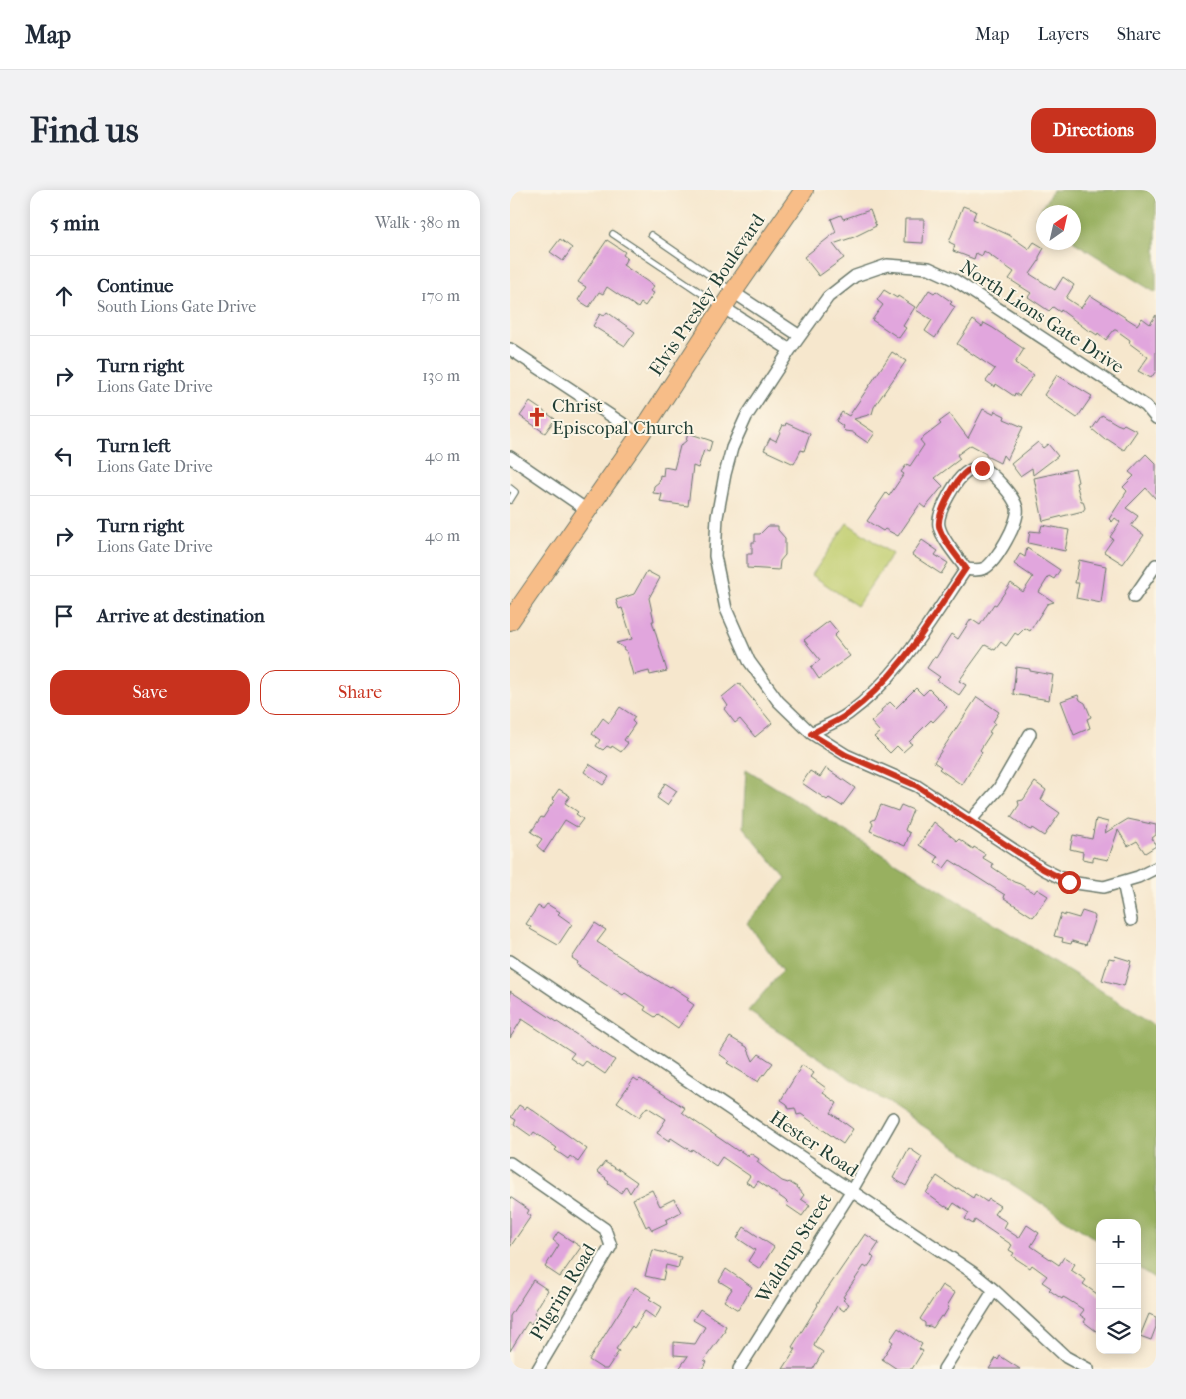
<!DOCTYPE html>
<meta charset="utf-8">
<style>
:root{--surface:#fff;--page:#f2f2f3;--text:#1f2937;--muted:#747a83;--line:#e0e1e3;--accent:#c8321e}
body{margin:0;font-family:"IM FELL French Canon",serif;background:var(--page);color:var(--text)}
.controls{position:absolute;right:15px;bottom:15px;display:grid;overflow:hidden;border-radius:10px;box-shadow:0 2px 12px #0003}
.controls button{width:45px;height:45px;display:grid;place-items:center;padding:0;border:0;border-bottom:1px solid var(--line);background:var(--surface);color:var(--text);font:25px sans-serif}
.compass{position:absolute;left:526px;top:15px;width:45px;height:45px;border-radius:50%;background:var(--surface);box-shadow:0 2px 12px #0003;rotate:34deg}
.stop{position:absolute;width:15px;height:15px;margin:-11px;border:4px solid #c8321e;border-radius:50%;background:#fff}
.stop.end{background:#c8321e;border-color:#fff;box-shadow:0 1px 5px #0008}
.list{margin:0;padding:0;list-style:none}
h2{display:flex;justify-content:space-between;align-items:center;height:65px;margin:0;padding:0 20px;font-size:21px}
h2 small{font-size:16px;font-weight:400;color:var(--muted)}
.list li{display:grid;grid-template-columns:32px 1fr auto;gap:15px;align-items:center;box-sizing:border-box;height:80px;padding:0 20px;border-top:1px solid var(--line)}
.list b{display:block;font-size:19px;white-space:nowrap}
.list p{margin:0;font-size:16px;white-space:nowrap;color:var(--muted)}
.list em{font-size:16px;font-style:normal;color:var(--muted)}
.actions{display:flex;gap:10px;padding:15px 20px}
.actions a{flex:1;padding:11px 0;border:1px solid var(--accent);border-radius:15px;text-align:center;font-size:18px;color:var(--accent)}
.actions .main{background:var(--accent);color:#fff}
.icon{flex:none;width:28px;height:28px;fill:none;stroke:currentColor;stroke-width:2;stroke-linecap:round;stroke-linejoin:round}
.map{position:relative;flex:none;width:646px;height:1179px;overflow:hidden;border-radius:15px}
header{display:flex;align-items:center;gap:30px;box-sizing:border-box;height:70px;padding:0 25px;background:var(--surface);border-bottom:1px solid var(--line)}
header strong{font-size:24px}
nav{display:flex;gap:28px;margin-inline-start:auto;font-size:18px}
.intro{display:flex;align-items:center;justify-content:space-between;box-sizing:border-box;height:120px;padding:0 30px}
h1{margin:0;font-size:35px}
.button{padding:12px 22px;border-radius:15px;background:var(--accent);color:#fff;font-size:18px;font-weight:700}
main{display:flex;gap:30px;padding:0 30px}
aside{flex:1;background:var(--surface);border-radius:15px;box-shadow:0 2px 12px #0003}
.map>svg:first-child{display:block}
.green{fill:#c0cd6e;stroke:#708551}
.forest{fill:#98b061;stroke:#5c764a}
.building{fill:#e1a6dd}
.lines{fill:none;stroke-linecap:round;stroke-linejoin:round}
.service-casing{stroke:#6a786a;stroke-width:8}
.minor-casing{stroke:#6a786a;stroke-width:14}
.primary-casing{stroke:#6a786a;stroke-width:20}
.service{stroke:#fff;stroke-width:5.5}
.minor{stroke:#fff;stroke-width:11}
.primary{stroke:#f7bd88;stroke-width:18}
.route{stroke:#c8321e;stroke-width:6}
.labels{text-anchor:middle;dominant-baseline:central;stroke-width:4;stroke-linejoin:round;paint-order:stroke}
.street-label{font-size:19px;fill:#1f3d34;stroke:#fcf5e5}
.poi-label{font-size:19px;fill:#1f3d34;stroke:#fcf5e5;text-anchor:start}
</style>
<header>
<strong>Map</strong>
<nav><a>Map</a><a>Layers</a><a>Share</a></nav>
</header>
<div class="intro"><h1>Find us</h1><a class="button">Directions</a></div>
<main>
<aside>
<h2>5 min<small>Walk · 380 m</small></h2>
<ul class="list">
<li><svg class="icon" aria-label="ahead" viewBox="0 0 24 24"><path d="M12 20V5M6 11l6-6 6 6"/></svg><div><b>Continue</b><p>South Lions Gate Drive</p></div><em>170 m</em></li>
<li><svg class="icon" aria-label="right" viewBox="0 0 24 24"><path d="M7 20v-9h11M14 6l5 5-5 5"/></svg><div><b>Turn right</b><p>Lions Gate Drive</p></div><em>130 m</em></li>
<li><svg class="icon" aria-label="left" viewBox="0 0 24 24"><path d="M17 20v-9H6M10 6l-5 5 5 5"/></svg><div><b>Turn left</b><p>Lions Gate Drive</p></div><em>40 m</em></li>
<li><svg class="icon" aria-label="right" viewBox="0 0 24 24"><path d="M7 20v-9h11M14 6l5 5-5 5"/></svg><div><b>Turn right</b><p>Lions Gate Drive</p></div><em>40 m</em></li>
<li><svg class="icon" aria-label="arrive" viewBox="0 0 24 24"><path d="M6 21V4h12l-3 4 3 4H6"/></svg><div><b>Arrive at destination</b></div></li>
</ul>
<div class="actions"><a class="main">Save</a><a>Share</a></div>
</aside>
<div class="map">
<svg width="646" height="1179" viewBox="0 0 646 1179">
<rect width="100%" height="100%" fill="#fcf5e5"/>
<filter id="ink" filterUnits="userSpaceOnUse"><feTurbulence type="fractalNoise" baseFrequency=".02" numOctaves="2"/><feDisplacementMap in="SourceGraphic" scale="10" xChannelSelector="R" yChannelSelector="G"/><feConvolveMatrix kernelMatrix="1 2 1 2 8 2 1 2 1" color-interpolation-filters="sRGB"/></filter>
<filter id="wash" filterUnits="userSpaceOnUse"><feTurbulence type="fractalNoise" baseFrequency=".0096" numOctaves="4" result="noise"/><feDisplacementMap in="SourceGraphic" scale="20" xChannelSelector="R" yChannelSelector="G"/><feGaussianBlur stdDeviation="1.12" result="paint"/><feColorMatrix in="noise" values="0 0 0 0 0 0 0 0 0 0 0 0 0 0 0 0 0 1.4 0 .05"/><feComposite in="paint" operator="in"/></filter>
<g filter="url(#wash)">
<rect width="100%" height="100%" fill="#f6e7cd"/>
<path class="green" d="M337 333 382 364 347 416 302 385Z"/>
<path class="forest" d="M543 0H646V103L564 52V22H534L533 33 525 28Z
M236 579 646 835V1089L627 1077V1033H590V1052L238 821 273 780 237 733 276 689 233 637Z"/>
<g id="blocks">
<path class="building" d="M453 16 466 21 463 29 499 45 519 59 524 52 534 58 529 67V71L520 84 545 100 553 87 564 95 556 108 571 118 580 105 627 135 632 128 640 134 646 125V181L641 188 628 181 638 167 619 153 620 150 606 140H604L596 150 588 143 587 145 581 141 580 142 551 120 550 122 543 117 539 121 518 107 521 103 499 89 504 82 474 61 472 66 466 63 464 69 443 61 445 55 439 52Z
M360 20 366 36 344 47 323 54 334 68 309 86 294 67 326 42 321 29 331 25 333 29Z
M395 29H414L413 53 394 52Z
M50 49 62 58 53 71 40 62Z
M97 50 115 62 113 65 117 68 113 75 144 96 140 101 144 103 135 116 131 113 128 118 97 97 93 104 89 102 79 117 68 110 76 97 68 92Z
M374 100 387 108 388 106 405 117 393 136 396 138 389 148 362 130 373 115 367 110Z
M419 100 424 103 426 101 442 112 440 114 445 117 425 148 415 141 422 130 406 120Z
M97 122 125 142 115 156 83 136 90 124 94 126Z
M463 130 472 137 474 133 483 138 514 159 505 173 524 185 509 206 505 203 504 206 486 194 485 197 476 191 485 179 447 154Z
M382 162 396 171 364 217 362 224 344 229 365 243 358 253 342 242 335 241 332 238 333 236 326 231 332 222 339 226Z
M547 185 582 206 567 228 534 205Z
M20 212 45 229 35 243 10 226Z
M473 219 483 224 485 221 495 226 494 229 513 237 497 270 493 265 490 273 476 266V263L461 255 447 265 450 269 425 288 433 296 415 318 410 314 388 346 375 339 373 341 357 331 376 303 379 306 394 284 391 282 397 274 400 276 414 255 410 250 431 234 429 232 440 224 458 248Z
M592 225 607 234 612 236 614 234 627 241 614 260 597 249 595 250 582 239Z
M276 233 300 244 294 261 291 260 284 274 254 260 260 248 266 251 273 235 275 236Z
M178 243 202 251 199 262 194 260 188 278 183 276 178 316 150 312 152 304 143 303 144 296 149 292 150 285 153 286 154 277 164 279 170 256 176 251Z
M528 252 533 258 538 254 548 266 523 285 522 278 510 286 501 274Z
M636 264 646 274V309L636 298 616 318 628 326 621 336 634 345 613 374 594 362 603 349 600 347 610 332 605 328 602 332 599 329 617 301 613 297 624 286 619 282Z
M565 279 568 292 566 293 571 311H573L575 318 573 321 533 331 524 288Z
M532 335 559 340 555 361 518 353 520 341 530 342Z
M258 336H268V340L275 348V365L270 371 269 380 237 378V364H242V352H245V344H250Z
M412 350 428 361 425 365 438 373 431 384 402 365Z
M517 358 550 380 544 389 539 386 529 402 544 412 537 414 520 441 515 438 508 445 505 443 496 456 491 452 485 460 475 455 449 491 456 495 449 505 427 490 430 487 417 478 424 467 426 468 441 444 448 449 461 429 470 435 484 414 486 415 501 393 513 402 523 387 504 374 510 364 515 367Z
M569 370 596 376 591 413 566 408 569 393H565Z
M137 381 150 388 139 408 144 431H142L157 481 140 485 139 481 123 485 116 460H114L113 457 106 453 122 449 114 424 112 418 109 419 106 410 124 404Z
M319 431 328 442 324 446 340 466 309 489 301 477 310 470 294 450Z
M506 477 520 479V481L543 485 539 510 503 504Z
M229 493 262 533 245 547 230 529 225 533 214 519 218 516 212 507Z
M406 498 413 505 419 499 437 517 423 532 421 530 399 552 402 554 393 562 387 556 380 563 364 547 370 542 361 532 372 522 371 520 380 512 386 518Z
M568 505 570 510 575 513 581 527 577 529 580 538 564 545 551 511Z
M467 507 489 522 483 532 485 533 479 542 481 543 470 560 472 562 452 595 429 579 431 577 424 572Z
M110 517 125 527 122 531 125 534 114 550 118 553 111 562 102 556 101 558 97 556 93 560 86 556 90 550 82 544 93 528 99 533Z
M79 574 99 587 93 595 74 582Z
M316 578 345 598 332 616 319 608 317 610 292 593 300 581 310 587Z
M525 592 536 600 531 610 550 623 534 646 522 638 521 640 518 639 501 627 509 615 508 611 513 610Z
M155 593 167 601 157 615 147 608Z
M49 599 60 606 55 613 68 622 66 624 73 629 67 637 55 630 34 662 27 656 32 649 21 642 31 627 33 628 44 611 42 609Z
M371 615 388 621 391 615 403 620 395 640 400 643 395 656 360 641 363 634 361 631 365 629Z
M586 629 598 632 595 643 618 629 646 635V645L642 648 646 656 635 663 627 651 618 656 608 640 598 670 583 667V671L572 669 573 662 560 659 563 645 582 649Z
M424 632 447 651 449 649 463 659 464 657 475 664 473 668 483 674 482 677 504 692 510 694 524 703 527 699 538 706 524 726 523 727 494 708 495 705 440 670 434 678 425 672 428 667 409 655Z
M37 714 50 722 48 724 62 734 48 755 20 739 21 737 16 734 28 716 33 719Z
M572 721 584 725 585 727 576 755 562 751 561 754 552 752 553 748 544 746 551 724 555 726V724L569 728Z
M85 733 96 740 87 752 153 794H155L160 797 161 796 179 808 177 810 184 815 168 838 148 824 145 827 134 820 136 817 115 803 113 805 67 775 68 772 62 768Z
M605 766 621 771 614 796 592 790 599 768 604 769Z
M0 801 105 870 95 884 76 871 72 876 60 868 64 863 12 829 0 848Z
M220 847 237 857 243 871 249 864 263 873 254 885 253 884 248 892 217 873 219 871 209 864Z
M292 875 304 883 301 887 316 898 313 903 327 913 321 923 343 939 333 954 291 924 287 925 285 918 279 919 277 914 271 910Z
M124 888 128 891 130 889 158 907 175 918 172 922 177 926 228 961 229 960 238 966 240 963 249 969 247 972 256 979 272 991 278 993 279 992 287 997 294 1005 291 1009 300 1015 292 1026 276 1015 278 1013 275 1010 248 991 244 997 236 992 240 986 212 967 206 976 182 959 181 961 161 948 159 951 147 943 156 929 137 917 129 927 107 912Z
M9 915 15 919 17 916 77 959 68 972 60 966 58 969 45 960 47 958 24 942 21 946 4 934 6 930 1 927Z
M399 958 412 967 396 996 383 988Z
M95 972 109 981 107 978 127 992 120 1003 116 996 111 1003 98 994 99 992 95 989 96 988 87 982Z
M427 986 446 999 448 998 463 1008 465 1004 477 1012 479 1009 490 1016 484 1024 497 1032 494 1038 509 1048 517 1035 529 1043 521 1056 549 1075 554 1067 565 1074 561 1080 576 1090 573 1094 590 1106V1144L574 1132 576 1129 570 1125 574 1120 557 1109 553 1107 552 1109 539 1100 541 1098 532 1092 537 1086 522 1075 520 1078 502 1066 504 1063 499 1060 502 1055 465 1030 463 1034 455 1029 459 1023 444 1013 440 1019 435 1016V1017L416 1003Z
M142 1000 150 1016 164 1009 171 1022 156 1030 157 1033 142 1040 139 1035 136 1037 123 1009Z
M0 1007 19 1020 17 1024 21 1026 0 1057Z
M234 1037 264 1057 250 1079 238 1071 245 1060 227 1048Z
M48 1042 71 1057 50 1087 35 1077 49 1055 43 1050Z
M355 1044 369 1053 361 1065 364 1068 357 1078 354 1076 333 1107 335 1108 333 1110 339 1114 334 1121 327 1116 305 1152 304 1156 313 1162 303 1179H273L286 1159 282 1157 308 1115 307 1114Z
M143 1060 171 1067 168 1078 156 1075 153 1090 135 1086 140 1068H141Z
M216 1079 242 1097 228 1120 214 1111 222 1099 209 1091Z
M23 1090 38 1100 24 1123 27 1125 21 1134 18 1132 0 1161V1126Z
M432 1095 445 1103 437 1116 439 1117 433 1127 431 1126 423 1138 420 1136 415 1137V1133L410 1129Z
M125 1097 141 1107 139 1109 152 1117 145 1128 135 1121 124 1138 122 1136 106 1159 109 1161 97 1179H93L79 1170Z
M190 1119 216 1136 214 1140 215 1141 194 1170 197 1172 192 1179H169L178 1166 164 1165V1152L185 1154 195 1137 183 1130Z
M639 1124 646 1127V1137L641 1150 630 1146Z
M388 1138 412 1154 409 1159 413 1161 402 1179H387L372 1169 383 1152 380 1150Z
M490 1166 510 1179H479L486 1168 488 1170Z"/>
</g>
</g>
<g filter="url(#ink)">
<use href="#blocks" fill-opacity="0" stroke="#6a786a" stroke-width="1"/>
<g class="lines">
<defs>
<path id="service" d="M103 44 212 117
M141 45 221 100
M0 298 5 302 0 310"/>
<path id="minor" d="M223 102 290 146
M214 118 280 160
M0 159 130 245
M646 228 636 216 443 89 419 78 377 75 345 86 318 107 280 160 236 227 222 258 215 284 207 327 205 366 216 419 239 471 268 511 301 543 336 565 407 596 533 679 559 692 594 697 628 687 646 678
M0 267 77 320
M624 407 646 375
M301 543C313 537 327 532 338 524 389 487 421 430 456 379 448 368 431 348 429 336 426 323 447 288 457 282 461 279 467 278 472 278 483 283 504 306 507 318 510 331 486 372 475 378 468 381 462 380 456 379
M461 630 489 598 520 544
M613 692 621 730
M0 771 462 1082 484 1100 556 1167 578 1179
M0 973 95 1039 101 1056 28 1179
M229 1179 342 1000 383 928
M434 1179 484 1100"/>
<path id="primary" d="M0 431 130 245 223 102 294 0"/>
</defs>
<use href="#service" class="service-casing"/>
<use href="#minor" class="minor-casing"/>
<use href="#primary" class="primary-casing"/>
<use href="#service" class="service"/>
<use href="#minor" class="minor"/>
<use href="#primary" class="primary"/>
</g>
</g>
<g class="lines" filter="url(#ink)">
<path class="route" d="M472 278C467 278 461 279 457 281 447 288 427 323 429 336 431 348 448 368 456 378 421 429 389 487 338 524 327 532 313 537 301 544L336 565 407 596 533 679 559 692"/>
</g>
<defs>
<symbol id="church-bare" viewBox="-9 -9 18 18"><path d="M-1.2-6h2.4v3.5h3.3v2.4h-3.3V6h-2.4V-.1h-3.3v-2.4h3.3Z" fill="#c8321e" stroke="#fcf5e5" stroke-width="2.5" paint-order="stroke"/></symbol>
</defs>
<g fill-rule="evenodd">
<use href="#church-bare" x="13" y="213" width="28" height="28"/>
</g>
<g class="labels">
<g class="street-label">
<text transform="translate(197 105) rotate(-56)">Elvis Presley Boulevard</text>
<text transform="translate(532 127) rotate(33)">North Lions Gate Drive</text>
<text transform="translate(304 954) rotate(34)">Hester Road</text>
<text transform="translate(284 1058) rotate(-58)">Waldrup Street</text>
<text transform="translate(53 1102) rotate(-59)">Pilgrim Road</text>
</g>
<g class="poi-label">
<text x="42" y="216">Christ<tspan x="42" dy="22">Episcopal Church</tspan></text>
</g>
</g>
</svg>
<div class="controls">
<button>+</button>
<button>−</button>
<button><svg class="icon" aria-label="layers" viewBox="0 0 24 24"><path d="M12 4l9 5-9 5-9-5zM3 14l9 5 9-5"/></svg></button>
</div>
<svg class="compass" viewBox="-18 -18 36 36"><path d="M0-13l5 13h-10z" fill="#e53935"/><path d="M0 13l5-13h-10z" fill="#747a83"/></svg>
<div class="stop" style="left:559px;top:692px"></div>
<div class="stop end" style="left:472px;top:278px"></div>
</div>
</main>
